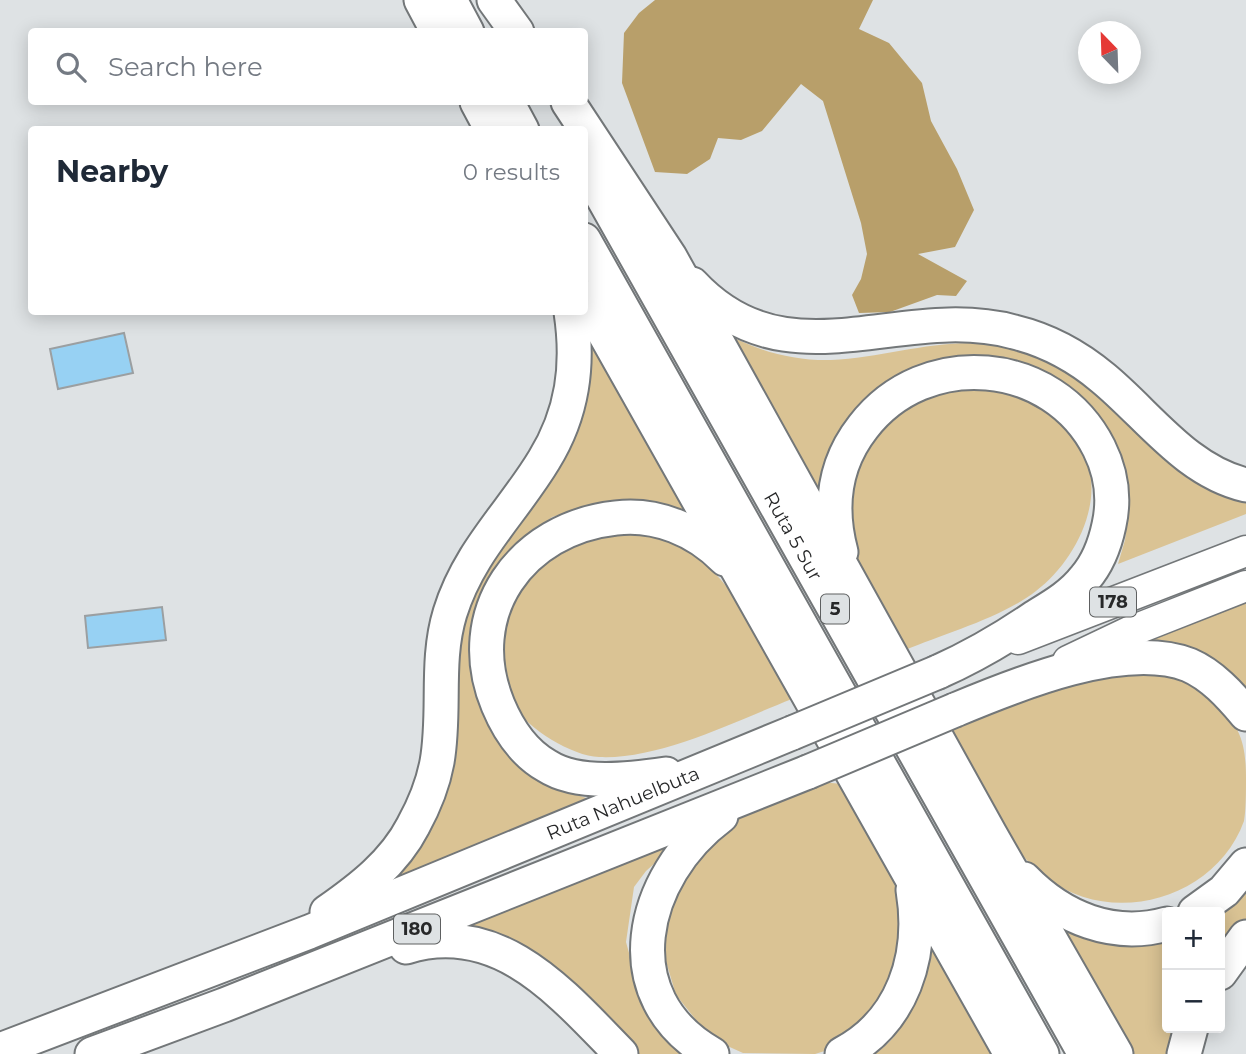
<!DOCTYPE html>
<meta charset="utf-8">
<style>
:root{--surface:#fff;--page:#f6f6f7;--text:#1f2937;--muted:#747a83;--line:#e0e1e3}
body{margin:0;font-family:Montserrat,sans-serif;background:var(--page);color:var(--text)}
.controls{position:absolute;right:21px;bottom:21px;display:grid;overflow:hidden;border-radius:7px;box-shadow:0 4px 18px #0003}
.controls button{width:63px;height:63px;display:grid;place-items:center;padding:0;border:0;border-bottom:2px solid var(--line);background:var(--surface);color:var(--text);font:35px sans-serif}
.compass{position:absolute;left:1078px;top:21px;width:63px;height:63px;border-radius:50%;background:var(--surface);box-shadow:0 4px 18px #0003;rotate:337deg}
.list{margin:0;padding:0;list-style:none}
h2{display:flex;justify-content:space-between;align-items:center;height:91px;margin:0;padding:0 28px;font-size:30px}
h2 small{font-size:23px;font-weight:400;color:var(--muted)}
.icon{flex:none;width:38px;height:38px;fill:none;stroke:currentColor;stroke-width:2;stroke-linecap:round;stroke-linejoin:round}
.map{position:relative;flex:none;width:1246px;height:1054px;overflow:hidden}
.search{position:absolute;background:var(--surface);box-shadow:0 4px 18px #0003;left:28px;top:28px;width:560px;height:77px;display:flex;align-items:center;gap:18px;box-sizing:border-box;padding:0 24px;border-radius:7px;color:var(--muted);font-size:26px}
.panel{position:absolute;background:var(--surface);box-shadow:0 4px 18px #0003;left:28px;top:126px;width:560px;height:189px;border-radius:7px}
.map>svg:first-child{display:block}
.green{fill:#dac394}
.forest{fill:#b89f6a}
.building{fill:#97d1f3;stroke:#9b9fa1;stroke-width:2}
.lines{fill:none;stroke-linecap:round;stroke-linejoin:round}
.major-casing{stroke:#737779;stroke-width:33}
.highway-casing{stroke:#737779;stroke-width:37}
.major{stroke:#fff;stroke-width:30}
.highway{stroke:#fff;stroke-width:33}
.highway-bridge-casing{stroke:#737779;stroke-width:37;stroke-linecap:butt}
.highway-bridge{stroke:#fff;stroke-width:33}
.labels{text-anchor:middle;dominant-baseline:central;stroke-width:7;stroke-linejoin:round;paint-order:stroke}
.shield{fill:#dee2e4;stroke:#5e6061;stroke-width:2}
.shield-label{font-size:18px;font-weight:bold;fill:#272829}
.street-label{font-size:19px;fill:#272829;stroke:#dee2e4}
</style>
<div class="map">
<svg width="1246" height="1054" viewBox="0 0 1246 1054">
<rect width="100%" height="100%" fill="#dee2e4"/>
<path class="green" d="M715 327C750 349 789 361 831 360 879 358 926 342 974 343 1008 344 1041 357 1071 371L1246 498V514L1118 564 1125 540 1128 515 1127 491 1075 398 908 376 822 512Z
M585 332 698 524 614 504 595 505 552 517 518 544 472 636 569 792 589 799 360 900 400 870 462 617Z
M1005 385C1021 395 1046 406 1059 419 1069 430 1084 450 1088 464 1102 509 1072 564 1036 591 1003 617 944 634 905 650L860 570 848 538 845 512 857 459 892 414 944 386Z
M614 530C628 532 644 533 657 537 729 559 760 639 792 699 736 721 659 760 599 757 572 756 528 729 514 706 503 688 499 633 505 612 508 604 533 566 540 559 548 550 600 535 614 530Z
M1246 599V692L1171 644 1151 640Z
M1113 666C1128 668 1187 673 1196 680 1202 685 1208 693 1214 699 1240 727 1246 741 1246 779 1246 792 1246 810 1244 821 1216 899 1112 928 1047 878 999 842 974 782 945 732L1007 702Z
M818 782 844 784 894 883 900 902 904 923 894 990 831 1049 815 1054 743 1053 723 1044 704 1030 676 995 665 958 664 938 668 902 727 823 747 812Z
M681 840 646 871 634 887 626 942 637 982 692 1054H639L622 1036 457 931Z
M1246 883V920L1220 951V912Z
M1048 916 1167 934V1028H1176L1170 1054H1123Z
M929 928 1000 1054H875C917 1025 920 974 929 928Z"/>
<path class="forest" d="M655 0H873L859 29 889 43 922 83 931 121 957 169 974 210 955 247 918 254 967 281 956 296 937 295 890 312 859 313 852 295 861 279 867 254 861 223 823 101 801 84 762 131 741 140 718 138 710 159 687 174 655 172 622 83 624 33 639 13Z"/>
<path class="building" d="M124 333 133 373 58 389 50 349Z
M162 607 166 640 88 648 85 616Z"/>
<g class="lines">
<defs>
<path id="major" d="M1018 639 1246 551
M1068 661 1129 632 1246 586"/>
<g id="highway">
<path d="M421 0 438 32"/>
<path d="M450 0 467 32"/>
<path d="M494 0 517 32"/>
<path d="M477 102 492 130"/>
<path d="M507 102 522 130"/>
<path d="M568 102 670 257 990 834 1116 1054"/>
<path id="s1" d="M584 164 1085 1054"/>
<path d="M584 240 1042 1054"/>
<path d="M692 284C788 387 900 301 1014 332 1047 340 1078 357 1103 378 1148 415 1186 471 1246 485"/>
<path d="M584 297 1011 1054"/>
<path d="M841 552C829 507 834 464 863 427 925 346 1053 357 1099 448 1111 472 1115 498 1109 525 1105 544 1098 563 1085 578 1072 595 1053 606 1035 617 1003 639 974 656 938 672"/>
<path d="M955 710C1017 684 1124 640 1189 665 1212 675 1230 695 1246 714"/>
<path d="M666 774C631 779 578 786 547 766 524 753 508 729 498 705 460 613 521 528 616 518 656 513 697 530 725 559"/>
<path d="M1024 879C1062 918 1113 939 1167 924"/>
<path d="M327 912C360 889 394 863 413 826 424 806 433 784 437 762 446 712 435 662 450 613 469 551 512 513 544 460 573 413 579 365 571 312"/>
<path d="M1195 912 1224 891 1246 865"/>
<path d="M406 947C500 918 563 995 621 1054"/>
<path d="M1220 973 1246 937"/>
<path id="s2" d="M0 1050 309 932 792 733"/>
<path d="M92 1054 224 1005 808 772"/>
<path d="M712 1054C611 997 640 876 721 816"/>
<path d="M842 1054C903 1022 924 956 913 890"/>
<path d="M1184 1054 1191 1028"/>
</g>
</defs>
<use href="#major" class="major-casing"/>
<use href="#highway" class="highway-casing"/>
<use href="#major" class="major"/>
<use href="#highway" class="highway"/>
<defs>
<path id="highway-bridge" d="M792 733 938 672
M808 772 955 710"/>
</defs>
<use href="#highway-bridge" class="highway-bridge-casing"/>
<use href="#highway-bridge" class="highway-bridge"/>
</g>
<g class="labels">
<g class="shield">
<rect x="1090" y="587.5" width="46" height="29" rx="5"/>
<rect x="821" y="594.5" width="28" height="29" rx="5"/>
<rect x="394" y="914.5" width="46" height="29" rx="5"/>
</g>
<g class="shield-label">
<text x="1113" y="602">178</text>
<text x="835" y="609">5</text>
<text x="417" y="929">180</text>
</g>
<g class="street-label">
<text stroke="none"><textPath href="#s1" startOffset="427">Ruta 5 Sur</textPath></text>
<text stroke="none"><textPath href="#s2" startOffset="670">Ruta Nahuelbuta</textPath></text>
</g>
</g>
</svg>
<div class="controls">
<button>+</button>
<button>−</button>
</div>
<svg class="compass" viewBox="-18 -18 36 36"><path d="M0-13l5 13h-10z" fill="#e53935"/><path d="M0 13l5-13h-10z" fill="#747a83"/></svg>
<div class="search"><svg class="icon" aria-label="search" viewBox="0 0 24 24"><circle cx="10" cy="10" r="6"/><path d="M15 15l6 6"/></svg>Search here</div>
<section class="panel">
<h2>Nearby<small>0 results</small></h2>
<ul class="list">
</ul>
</section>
</div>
